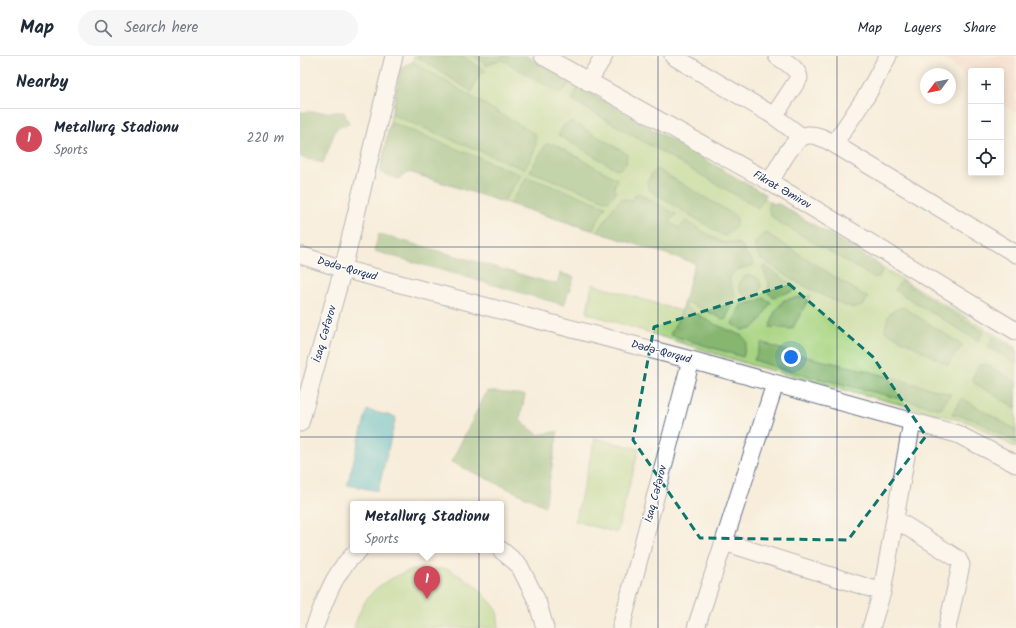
<!DOCTYPE html>
<meta charset="utf-8">
<style>
:root{--surface:#fff;--page:#f6f6f7;--text:#1f2937;--muted:#747a83;--line:#e0e1e3;--accent:#d1495b}
body{margin:0;font-family:Kalam,sans-serif;background:var(--page);color:var(--text)}
.controls{position:absolute;right:12px;top:12px;display:grid;overflow:hidden;border-radius:4px;box-shadow:0 2px 10px #0003}
.controls button{width:36px;height:36px;display:grid;place-items:center;padding:0;border:0;border-bottom:1px solid var(--line);background:var(--surface);color:var(--text);font:20px sans-serif}
.compass{position:absolute;left:620px;top:12px;width:36px;height:36px;border-radius:50%;background:var(--surface);box-shadow:0 2px 10px #0003;rotate:238deg}
.you{position:absolute;left:491px;top:301px;width:14px;height:14px;margin:-10px;border:3px solid #fff;border-radius:50%;background:#1a73e8;box-shadow:0 0 0 6px #1a73e833}
.badge{display:grid;place-items:center;width:26px;height:26px;border-radius:50%;background:var(--accent);color:#fff;font-size:13px;font-weight:700}
.pin{position:absolute;translate:-50% -33px;filter:drop-shadow(0 1px 2px #0008)}
.pin::after{content:'';position:absolute;top:21px;width:14px;height:12px;background:inherit;clip-path:polygon(0 0,100% 0,50% 100%)}
.popup{position:absolute;left:50px;top:445px;width:154px;height:52px;box-sizing:border-box;display:grid;place-content:center;border-radius:4px;background:var(--surface);filter:drop-shadow(0 1px 3px #0005);font-size:13px;white-space:nowrap;color:var(--muted)}
.popup b{font-size:15px;color:var(--text)}
.popup::after{content:'';position:absolute;left:50%;top:100%;margin-left:-8px;border:8px solid transparent;border-top-color:var(--surface)}
.list{margin:0;padding:0;list-style:none}
h2{display:flex;justify-content:space-between;align-items:center;height:52px;margin:0;padding:0 16px;font-size:17px}
h2 small{font-size:13px;font-weight:400;color:var(--muted)}
.list li{display:grid;grid-template-columns:26px 1fr auto;gap:12px;align-items:center;box-sizing:border-box;height:60px;padding:0 16px;border-top:1px solid var(--line)}
.list b{display:block;font-size:15px;white-space:nowrap}
.list p{margin:0;font-size:13px;white-space:nowrap;color:var(--muted)}
.list em{font-size:13px;font-style:normal;color:var(--muted)}
.icon{flex:none;width:22px;height:22px;fill:none;stroke:currentColor;stroke-width:2;stroke-linecap:round;stroke-linejoin:round}
.map{position:relative;flex:none;width:716px;height:572px;overflow:hidden}
header{display:flex;align-items:center;gap:24px;box-sizing:border-box;height:56px;padding:0 20px;background:var(--surface);border-bottom:1px solid var(--line)}
header strong{font-size:19px}
nav{display:flex;gap:22px;margin-inline-start:auto;font-size:14px}
.search{width:280px;height:36px;background:var(--page);display:flex;align-items:center;gap:10px;box-sizing:border-box;padding:0 14px;border-radius:22px;color:var(--muted);font-size:15px}
main{display:flex}
aside{flex:1;background:var(--surface)}
.map>svg:first-child{display:block}
.built{fill:#f5d3c2}
.green{fill:#a8d481;stroke:#628270}
.forest{fill:#86b66f;stroke:#507266}
.water{fill:#4cbac4;stroke:#347491}
.lines{fill:none;stroke-linecap:round;stroke-linejoin:round}
.minor-casing{stroke:#687289;stroke-width:19}
.minor{stroke:#fff;stroke-width:17}
.marked{fill:none;stroke:#0f766e;stroke-width:3;stroke-dasharray:8 5;stroke-linejoin:round}
.grid{fill:none;stroke:#1b2f5e;stroke-width:1;stroke-opacity:0.55}
.labels{text-anchor:middle;dominant-baseline:central;stroke-width:3;stroke-linejoin:round;paint-order:stroke}
.street-label{font-size:11px;fill:#1b2f5e;stroke:#fdfcf7}
</style>
<header>
<strong>Map</strong>
<div class="search"><svg class="icon" aria-label="search" viewBox="0 0 24 24"><circle cx="10" cy="10" r="6"/><path d="M15 15l6 6"/></svg>Search here</div>
<nav><a>Map</a><a>Layers</a><a>Share</a></nav>
</header>
<main>
<aside>
<h2>Nearby<small></small></h2>
<ul class="list">
<li><span class="badge">1</span><div><b>Metallurq Stadionu</b><p>Sports</p></div><em>220 m</em></li>
</ul>
</aside>
<div class="map">
<svg width="716" height="572" viewBox="0 0 716 572">
<rect width="100%" height="100%" fill="#fdfcf7"/>
<filter id="ink" filterUnits="userSpaceOnUse"><feTurbulence type="fractalNoise" baseFrequency=".025" numOctaves="2"/><feDisplacementMap in="SourceGraphic" scale="8" xChannelSelector="R" yChannelSelector="G"/><feConvolveMatrix kernelMatrix="1 2 1 2 8 2 1 2 1" color-interpolation-filters="sRGB"/></filter>
<filter id="wash" filterUnits="userSpaceOnUse"><feTurbulence type="fractalNoise" baseFrequency=".012" numOctaves="4" result="noise"/><feDisplacementMap in="SourceGraphic" scale="16" xChannelSelector="R" yChannelSelector="G"/><feGaussianBlur stdDeviation="0.9" result="paint"/><feColorMatrix in="noise" values="0 0 0 0 0 0 0 0 0 0 0 0 0 0 0 0 0 1.4 0 .05"/><feComposite in="paint" operator="in"/></filter>
<g filter="url(#wash)">
<rect width="100%" height="100%" fill="#f7edda"/>
<path class="built" d="M641 0H716V57L701 47V15H671V25Z"/>
<path class="green" d="M114 0H224L716 291V392L671 367 451 309 287 257 292 228 381 255 395 207 109 116 98 123 80 116 101 11 113 6Z
M295 382 339 393 317 477 275 465Z
M118 512 148 513 175 529 197 553 199 572H54C65 534 82 524 118 512Z"/>
<path class="forest" d="M116 0H162L186 15 178 20 172 36Z
M174 0H227L270 25 266 32 259 37 203 4 193 6 187 10Z
M113 6 235 78C239 91 231 102 224 113L92 59 101 11Z
M279 30 466 139 458 152 272 44Z
M0 56H44L49 67 36 73 23 107 0 101Z
M90 66 221 119 203 146 109 116 98 123 80 116Z
M273 66 327 98 326 108 318 114 258 79 264 69Z
M246 88H254L317 123 314 132 316 137 308 145 230 115Z
M357 113 433 158 437 162C437 172 433 176 424 180L348 133C347 125 350 117 357 113Z
M227 121 306 150 292 174 210 148Z
M338 137 376 158 370 166 379 172 386 165 423 187 432 186 442 189C445 201 452 201 454 209L434 215 429 223 436 242 425 264 387 246 385 251 414 268 441 279 447 285 443 301 370 279 382 255 395 207 298 176 313 152 321 143 334 144V140Z
M468 148H479L579 208 582 215 579 221H573L475 164 470 158Z
M79 178 247 226 257 227 260 217 274 221 264 249 74 195Z
M463 178H468L568 242 563 250 555 252 543 249 498 227 459 201 454 188Z
M464 209 498 233 474 241 468 237 469 227 462 211Z
M439 230a11 11 0 1 1 22 0a11 11 0 1 1-22 0Z
M601 225 684 276 678 285 595 234Z
M511 239 492 273 470 271 474 257 484 244Z
M463 242 471 246 460 265 452 273 442 274 432 268 441 249 455 246Z
M603 251 662 289 648 309 585 275C587 261 588 255 603 251Z
M693 281 716 294V307L688 291Z
M462 286C496 301 532 306 568 315 596 322 623 331 651 338L641 353 481 313 454 304Z
M685 308 716 325V352L674 327 672 322 679 309Z
M187 335 225 339 220 363 238 379 258 375 245 450 151 406Z
M662 342 716 374V387L676 364 652 358Z"/>
<path class="water" d="M67 354 96 361 78 435 47 429Z"/>
</g>
<g filter="url(#ink)">
<g class="lines">
<defs>
<path id="minor" d="M243 0 470 126 716 275
M373 0 474 60 502 81
M588 0 567 39 534 88 716 198
M288 26 304 0
M474 60 499 22C498 12 485 6 477 0
M470 126C478 113 492 81 508 79 518 78 527 84 534 88
M0 199 43 213 391 304 657 378 716 408
M0 367 43 213 94 0
M595 463 658 503 661 509 647 572
M424 486 582 536
M201 494 219 509 237 545 245 572
M14 572C26 543 34 514 59 494
M321 572 391 304
M396 572 475 328
M571 572 582 536 612 366"/>
</defs>
<use href="#minor" class="minor-casing"/>
<use href="#minor" class="minor"/>
</g>
</g>
<path d="M0 0H716V572H0ZM489 228 573 301 626 380 548 484 400 482 333 384 354 271Z" fill="#f7edda" fill-opacity=".55" fill-rule="evenodd"/>
<path class="marked" d="M489 228 573 301 626 380 548 484 400 482 333 384 354 271Z"/>
<path class="grid" d="M179 0V572M358 0V572M537 0V572M0 191H716M0 381H716"/>
<g class="labels">
<g class="street-label">
<text transform="translate(482 134) rotate(30)">Fikrət Əmirov</text>
<text transform="translate(47 213) rotate(16)">Dədə-Qorqud</text>
<text transform="translate(25 278) rotate(-74)">İsaq Cəfərov</text>
<text transform="translate(361 296) rotate(15)">Dədə-Qorqud</text>
<text transform="translate(356 438) rotate(-75)">İsaq Cəfərov</text>
</g>
</g>
</svg>
<div class="controls">
<button>+</button>
<button>−</button>
<button><svg class="icon" aria-label="locate" viewBox="0 0 24 24"><circle cx="12" cy="12" r="6"/><path d="M12 2v4M12 18v4M2 12h4M18 12h4"/></svg></button>
</div>
<svg class="compass" viewBox="-18 -18 36 36"><path d="M0-13l5 13h-10z" fill="#e53935"/><path d="M0 13l5-13h-10z" fill="#747a83"/></svg>
<div class="you"></div>
<div class="pin badge" style="left:127px;top:543px">1</div>
<div class="popup"><b>Metallurq Stadionu</b>Sports</div>
</div>
</main>
